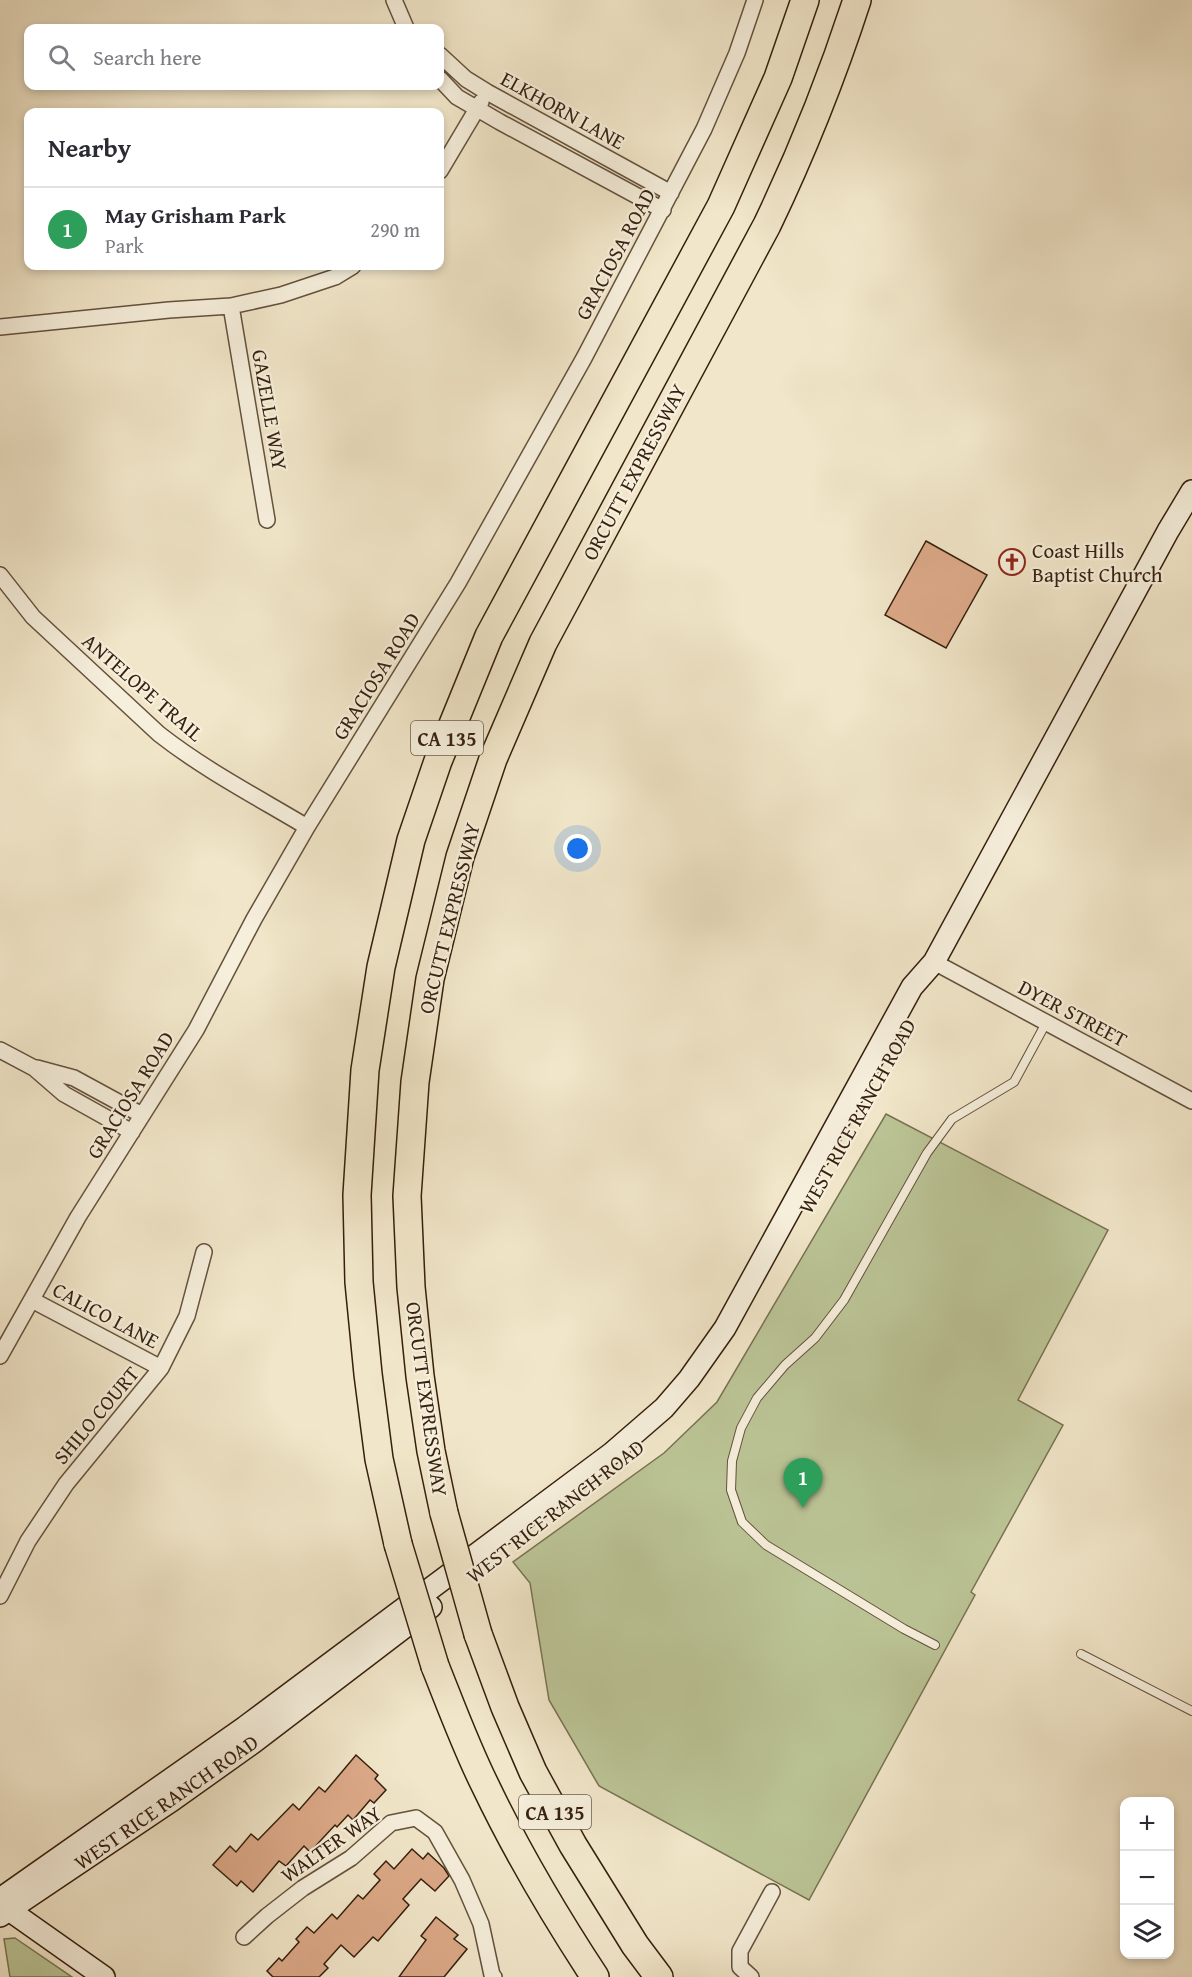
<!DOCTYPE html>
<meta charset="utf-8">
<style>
:root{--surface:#fff;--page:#f2f2f3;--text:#2b2b33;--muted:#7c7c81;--line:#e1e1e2;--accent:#1a73e8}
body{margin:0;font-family:"Gentium Book Plus",serif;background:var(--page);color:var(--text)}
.controls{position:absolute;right:18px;bottom:18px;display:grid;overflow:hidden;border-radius:12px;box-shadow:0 3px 9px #0003}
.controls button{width:54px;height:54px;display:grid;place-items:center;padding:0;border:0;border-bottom:2px solid var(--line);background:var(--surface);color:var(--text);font:30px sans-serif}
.you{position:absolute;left:578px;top:849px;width:21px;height:21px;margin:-15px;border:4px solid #fff;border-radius:50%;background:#1a73e8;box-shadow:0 0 0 9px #1a73e833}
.badge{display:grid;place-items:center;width:39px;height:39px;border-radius:50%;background:var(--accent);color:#fff;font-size:20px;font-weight:700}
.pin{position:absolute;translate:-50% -50px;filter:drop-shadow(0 2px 3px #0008)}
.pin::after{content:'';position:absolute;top:32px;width:21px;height:18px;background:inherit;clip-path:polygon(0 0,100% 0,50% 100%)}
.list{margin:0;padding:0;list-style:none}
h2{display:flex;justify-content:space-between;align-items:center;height:78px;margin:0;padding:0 24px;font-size:26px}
h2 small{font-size:20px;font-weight:400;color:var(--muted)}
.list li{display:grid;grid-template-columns:39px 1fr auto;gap:18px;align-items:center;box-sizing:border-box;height:84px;padding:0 24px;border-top:2px solid var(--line)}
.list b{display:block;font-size:22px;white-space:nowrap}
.list p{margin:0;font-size:20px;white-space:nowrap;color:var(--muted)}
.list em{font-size:20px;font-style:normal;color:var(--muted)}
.icon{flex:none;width:33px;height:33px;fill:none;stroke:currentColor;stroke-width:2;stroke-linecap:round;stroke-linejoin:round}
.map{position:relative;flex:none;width:1192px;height:1977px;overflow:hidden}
.search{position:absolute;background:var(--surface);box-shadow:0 3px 9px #0003;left:24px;top:24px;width:420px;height:66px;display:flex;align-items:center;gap:15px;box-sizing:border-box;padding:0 21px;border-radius:12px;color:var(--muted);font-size:22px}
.panel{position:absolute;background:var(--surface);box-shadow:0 3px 9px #0003;left:24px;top:108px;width:420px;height:162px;border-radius:12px}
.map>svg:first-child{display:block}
.green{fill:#bbc496;stroke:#787252;stroke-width:1.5}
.building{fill:#dca988;stroke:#351f0e;stroke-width:1.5}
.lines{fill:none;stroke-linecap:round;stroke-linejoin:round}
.lane-casing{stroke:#64513d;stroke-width:10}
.street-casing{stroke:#64513d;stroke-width:18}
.secondary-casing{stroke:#351f0e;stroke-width:24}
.highway-casing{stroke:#351f0e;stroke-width:30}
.lane{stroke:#f6efdc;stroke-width:8}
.street{stroke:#f6efdc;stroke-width:15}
.secondary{stroke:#f6efdc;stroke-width:21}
.highway{stroke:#f1e6c9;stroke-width:27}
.highway-bridge-casing{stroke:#351f0e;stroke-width:30;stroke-linecap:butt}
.highway-bridge{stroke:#f1e6c9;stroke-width:27}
.labels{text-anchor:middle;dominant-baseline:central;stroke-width:4.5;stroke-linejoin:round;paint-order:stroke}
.shield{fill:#f6efdc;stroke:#6f5d4c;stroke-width:1.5}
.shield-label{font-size:20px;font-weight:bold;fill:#351f0e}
.street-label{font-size:21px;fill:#351f0e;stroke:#f6efdc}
.poi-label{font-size:21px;fill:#351f0e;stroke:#f6efdc;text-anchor:start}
</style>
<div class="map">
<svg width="1192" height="1977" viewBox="0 0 1192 1977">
<rect width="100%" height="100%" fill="#f1e6c9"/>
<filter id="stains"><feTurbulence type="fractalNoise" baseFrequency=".00333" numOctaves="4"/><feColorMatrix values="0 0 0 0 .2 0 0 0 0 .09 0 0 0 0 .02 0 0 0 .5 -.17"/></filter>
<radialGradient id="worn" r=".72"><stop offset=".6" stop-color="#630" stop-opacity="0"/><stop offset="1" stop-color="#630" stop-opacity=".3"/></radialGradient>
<path class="green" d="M886 1114 1108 1230 1018 1400 1063 1425 971 1592 975 1595 809 1900 599 1786 549 1700 530 1583 513 1562 664 1453 717 1402Z
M15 1938 72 1977H10L4 1939Z"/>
<path class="building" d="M926 541 987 575 946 648 885 615Z
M356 1755 378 1775 375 1779 386 1790 374 1803 370 1800 353 1820 348 1815 337 1827 335 1825 310 1852 304 1846 286 1866 279 1861 253 1892 241 1881 237 1886 213 1865 230 1846 236 1852 251 1834 258 1840 293 1804 299 1810 319 1787 325 1792Z
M412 1849 423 1859 428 1853 444 1868 449 1876 435 1891 421 1879 403 1899 409 1905 378 1941 373 1937 354 1957 341 1945 324 1964 328 1968 319 1977H273L267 1971 279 1958 282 1961 299 1942 296 1939 307 1927 314 1933 332 1914 337 1919 358 1895 363 1899 380 1880 374 1874 386 1861 394 1869Z
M436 1917 458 1935 454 1939 467 1949 444 1977H399L426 1940 421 1936Z"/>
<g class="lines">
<defs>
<path id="lane" d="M935 1645 904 1629 766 1545 742 1522 731 1490 732 1461 741 1428 757 1398 785 1365 815 1338 844 1300 927 1153 952 1119 1014 1082 1046 1023
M1081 1654 1192 1711"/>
<path id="street" d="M394 0 406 28
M440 55 466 79 487 92 671 193
M440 79 457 97 500 122 663 210
M440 171 481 102
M231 306 267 520
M0 327 169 310 231 306 281 295 335 277 353 266
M0 575 33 617 159 734C205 770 257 797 307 827
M934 962 1192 1101
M0 1050 34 1068 64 1094 132 1132
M37 1068 74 1078 142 1115
M32 1300 161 1368
M0 1356 78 1217 196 1030 254 919 307 827 458 583 584 358 704 129 737 53 755 0
M0 1596 28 1541 66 1484 161 1368 187 1316 204 1252
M244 1937 267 1916 303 1888 351 1858 391 1823 416 1818 435 1832 462 1880 481 1924 492 1975 494 1977
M751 1977 740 1967V1951L772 1892"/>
<path id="secondary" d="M0 1899 245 1727 612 1453 664 1408 689 1379 725 1328 912 987 934 962 1168 531 1192 491
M9 1910 104 1977
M0 1916 174 1799 254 1742 431 1607"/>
<path id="highway" d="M444 1513 431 1451 420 1376 411 1287 407 1196 415 1082 430 979 460 857 493 759 543 643 767 225C802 152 832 77 857 0
M398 1544 379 1459 368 1374 359 1282 357 1195 365 1070 381 967 411 840 438 761 489 636 721 206 778 78 805 0
M478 1634 505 1707 533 1772 573 1845 635 1945 659 1977
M435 1666C451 1706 466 1747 485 1785 517 1852 555 1916 595 1977"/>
</defs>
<use href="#lane" class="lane-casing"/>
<use href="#street" class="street-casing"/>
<use href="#secondary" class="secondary-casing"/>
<use href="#highway" class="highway-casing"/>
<use href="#lane" class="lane"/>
<use href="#street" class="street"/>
<use href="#secondary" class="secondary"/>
<use href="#highway" class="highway"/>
<defs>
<path id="highway-bridge" d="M444 1513 478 1634
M398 1544 435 1666"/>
</defs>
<use href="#highway-bridge" class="highway-bridge-casing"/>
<use href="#highway-bridge" class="highway-bridge"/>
</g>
<defs>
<symbol id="church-ring" viewBox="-11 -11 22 22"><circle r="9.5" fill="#f6efdc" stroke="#8f2418" stroke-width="1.5"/><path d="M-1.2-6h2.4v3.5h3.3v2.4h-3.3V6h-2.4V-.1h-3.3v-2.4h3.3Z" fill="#8f2418"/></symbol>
</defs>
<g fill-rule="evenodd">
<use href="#church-ring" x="997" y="547" width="30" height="30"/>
</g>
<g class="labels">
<g class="shield">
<rect x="411" y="721" width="72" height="34" rx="4.5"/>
<rect x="519" y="1795" width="72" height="34" rx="4.5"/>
</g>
<g class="shield-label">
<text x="447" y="738">CA 135</text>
<text x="555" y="1812">CA 135</text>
</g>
<g class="street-label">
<text transform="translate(563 110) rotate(29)">ELKHORN LANE</text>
<text transform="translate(615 254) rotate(-62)">GRACIOSA ROAD</text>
<text transform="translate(270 410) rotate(80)">GAZELLE WAY</text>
<text transform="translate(634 472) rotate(-62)">ORCUTT EXPRESSWAY</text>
<text transform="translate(376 676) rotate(-58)">GRACIOSA ROAD</text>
<text transform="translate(143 687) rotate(41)">ANTELOPE TRAIL</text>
<text transform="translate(449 918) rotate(-76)">ORCUTT EXPRESSWAY</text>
<text transform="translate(1073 1013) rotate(28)">DYER STREET</text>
<text transform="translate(130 1095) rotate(-58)">GRACIOSA ROAD</text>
<text transform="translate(857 1116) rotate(-61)">WEST RICE RANCH ROAD</text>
<text transform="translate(106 1315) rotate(28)">CALICO LANE</text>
<text transform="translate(427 1399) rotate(82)">ORCUTT EXPRESSWAY</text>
<text transform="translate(96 1415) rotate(-50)">SHILO COURT</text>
<text transform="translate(555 1511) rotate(-38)">WEST RICE RANCH ROAD</text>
<text transform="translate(166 1802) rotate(-35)">WEST RICE RANCH ROAD</text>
<text transform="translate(331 1844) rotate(-35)">WALTER WAY</text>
</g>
<g class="poi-label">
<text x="1032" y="550">Coast Hills<tspan x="1032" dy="24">Baptist Church</tspan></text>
</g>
</g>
<rect width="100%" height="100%" filter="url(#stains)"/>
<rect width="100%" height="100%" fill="url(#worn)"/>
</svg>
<div class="controls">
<button>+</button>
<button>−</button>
<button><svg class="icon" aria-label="layers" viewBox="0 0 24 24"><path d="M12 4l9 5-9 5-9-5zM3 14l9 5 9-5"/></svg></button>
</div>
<div class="you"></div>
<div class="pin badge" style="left:803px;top:1508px;background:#2e9e5b">1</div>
<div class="search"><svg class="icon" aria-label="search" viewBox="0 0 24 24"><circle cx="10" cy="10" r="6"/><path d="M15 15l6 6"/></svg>Search here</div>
<section class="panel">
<h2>Nearby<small></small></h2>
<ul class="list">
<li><span class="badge" style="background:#2e9e5b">1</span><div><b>May Grisham Park</b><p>Park</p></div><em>290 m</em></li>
</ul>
</section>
</div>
